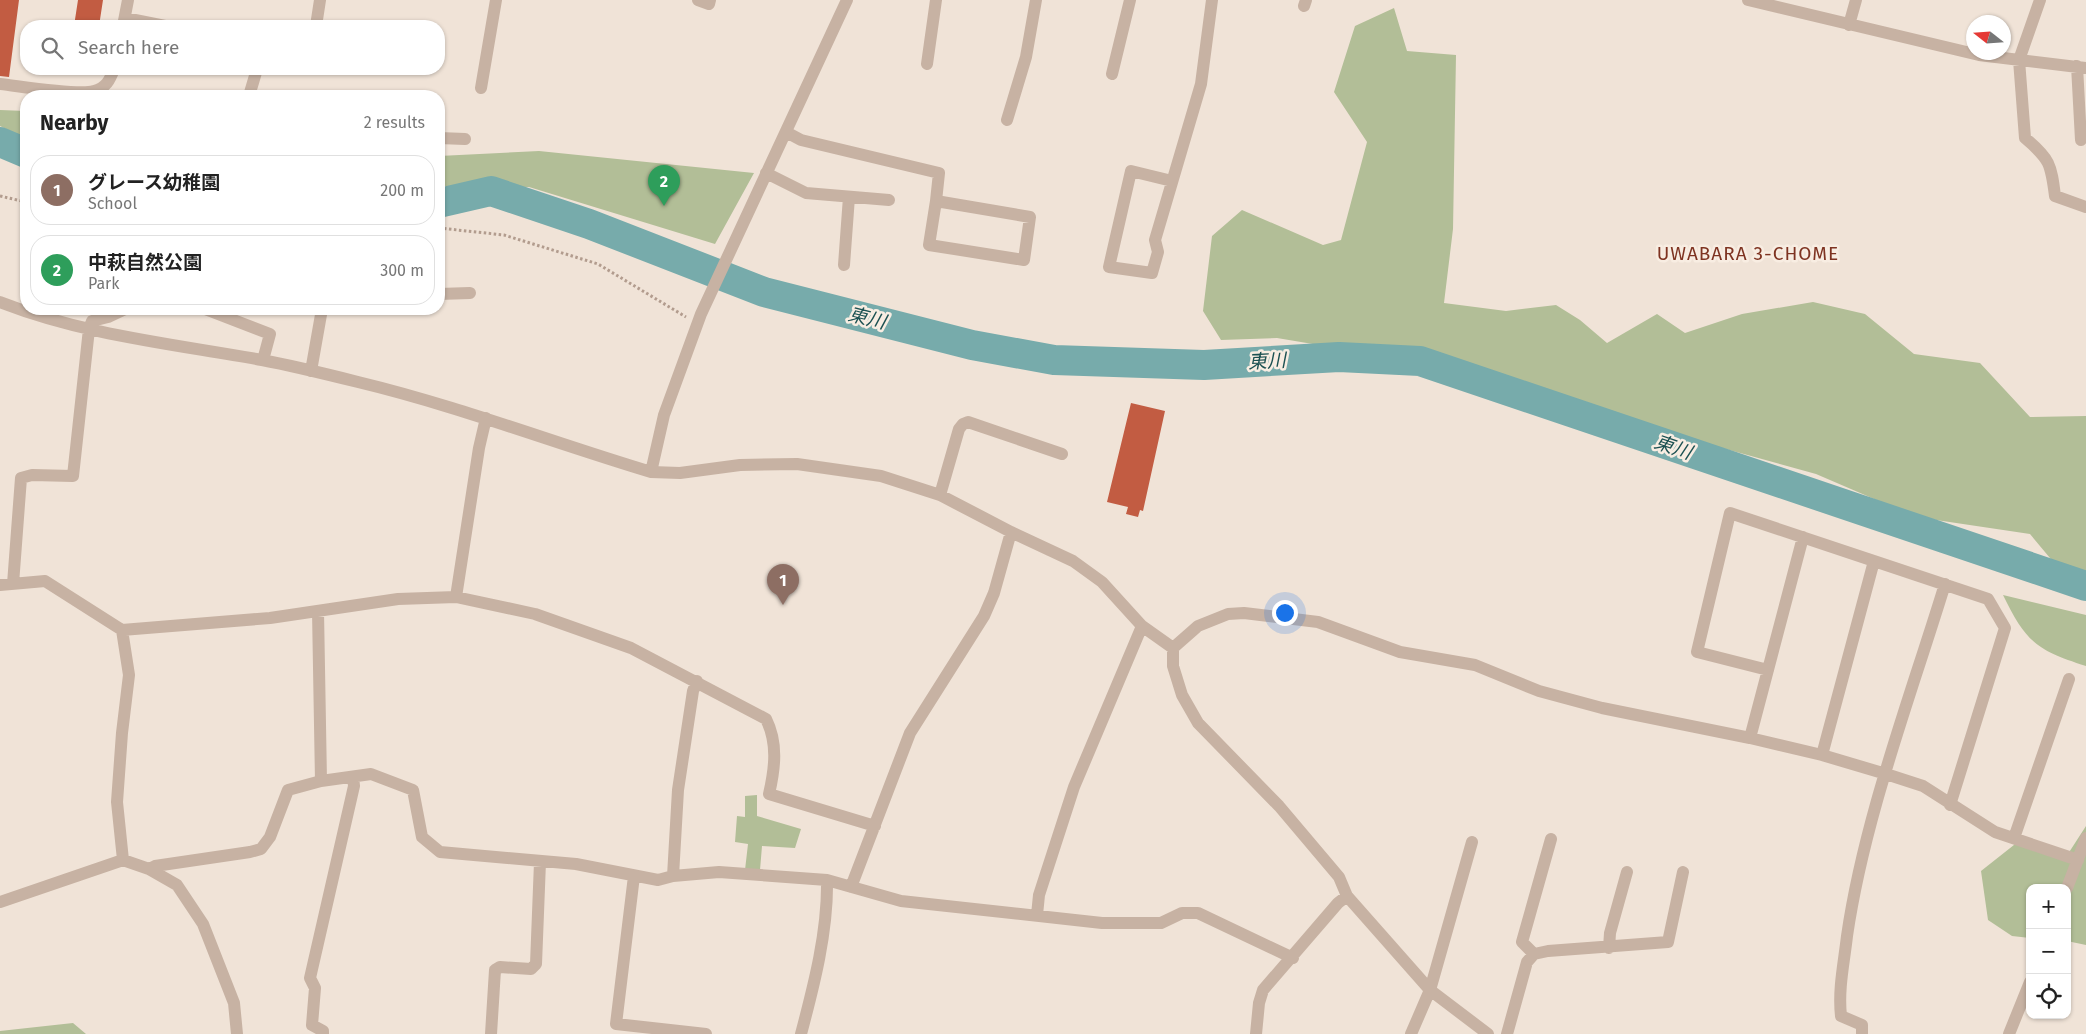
<!DOCTYPE html>
<meta charset="utf-8">
<style>
:root{--surface:#fff;--page:#f2f2f2;--text:#222;--muted:#767676;--line:#e0e0e0;--accent:#db2777}
body{margin:0;font-family:"Fira Sans","Noto Sans JP",sans-serif;background:var(--page);color:var(--text)}
.controls{position:absolute;right:15px;bottom:15px;display:grid;overflow:hidden;border-radius:10px;box-shadow:0 1px 4px #0004}
.controls button{width:45px;height:45px;display:grid;place-items:center;padding:0;border:0;border-bottom:1px solid var(--line);background:var(--surface);color:var(--text);font:25px sans-serif}
.compass{position:absolute;left:1966px;top:15px;width:45px;height:45px;border-radius:50%;background:var(--surface);box-shadow:0 1px 4px #0004;rotate:287deg}
.you{position:absolute;left:1284px;top:612px;width:18px;height:18px;margin:-12px;border:4px solid #fff;border-radius:50%;background:#1a73e8;box-shadow:0 0 0 8px #1a73e833}
.badge{display:grid;place-items:center;width:32px;height:32px;border-radius:50%;background:var(--accent);color:#fff;font-size:16px;font-weight:700}
.pin{position:absolute;translate:-50% -41px;filter:drop-shadow(0 1px 2px #0008)}
.pin::after{content:'';position:absolute;top:26px;width:18px;height:15px;background:inherit;clip-path:polygon(0 0,100% 0,50% 100%)}
.list{margin:0;padding:0;list-style:none}
h2{display:flex;justify-content:space-between;align-items:center;height:65px;margin:0;padding:0 20px;font-size:21px}
h2 small{font-size:16px;font-weight:400;color:var(--muted)}
.list li{display:grid;grid-template-columns:32px 1fr auto;gap:15px;align-items:center;box-sizing:border-box;height:70px;margin:0 10px 10px;padding:0 10px;border:1px solid var(--line);border-radius:20px}
.list b{display:block;font-size:19px;white-space:nowrap}
.list p{margin:0;font-size:16px;white-space:nowrap;color:var(--muted)}
.list em{font-size:16px;font-style:normal;color:var(--muted)}
.icon{flex:none;width:28px;height:28px;fill:none;stroke:currentColor;stroke-width:2;stroke-linecap:round;stroke-linejoin:round}
.map{position:relative;flex:none;width:2086px;height:1034px;overflow:hidden}
.search{position:absolute;background:var(--surface);box-shadow:0 1px 4px #0004;left:20px;top:20px;width:425px;height:55px;display:flex;align-items:center;gap:12px;box-sizing:border-box;padding:0 18px;border-radius:20px;color:var(--muted);font-size:19px}
.panel{position:absolute;background:var(--surface);box-shadow:0 1px 4px #0004;left:20px;top:90px;width:425px;height:225px;border-radius:20px}
.map>svg:first-child{display:block}
.green{fill:#b2be97}
.lines{fill:none;stroke-linecap:round;stroke-linejoin:round}
.river{stroke:#77abab;stroke-width:30}
.building{fill:#c25c42}
.path{stroke:#b29c8e;stroke-width:3;stroke-dasharray:2.5 2.5;stroke-linecap:butt}
.minor{stroke:#c7b2a3;stroke-width:12}
.labels{text-anchor:middle;dominant-baseline:central;stroke-width:5;stroke-linejoin:round;paint-order:stroke}
.neighbourhood-label{font-size:19px;letter-spacing:1px;fill:#7e3321;stroke:#f8ede2}
.water-label{font-size:19px;font-style:italic;fill:#1c5152;stroke:#f8ede2}
</style>
<div class="map">
<svg width="2086" height="1034" viewBox="0 0 2086 1034">
<rect width="100%" height="100%" fill="#f0e3d7"/>
<path class="green" d="M1394 8 1407 51 1456 55 1453 229 1444 303 1506 311 1556 305 1580 320 1607 343 1657 314 1685 333 1742 314 1813 302 1865 314 1914 354 1980 363 2030 417 2086 416V573L2060 570 2030 534 1916 517 1816 474 1704 443 1474 371 1277 338 1221 340 1203 311 1212 236 1242 210 1323 245 1341 240 1367 142 1334 92 1355 26Z
M0 110 26 111V139L0 126Z
M539 151 754 173 715 244 529 187 439 186V156Z
M2003 595 2086 615V666C2036 650 2026 642 2003 595Z
M757 795V816L801 829 795 848 762 846 760 870H745L748 844 735 842 737 816 745 817V796Z
M2086 826V945L2067 941V888H2030V938L2012 936 1988 920 1981 871 2019 841 2066 857Z
M73 1023 86 1034H0V1031Z"/>
<g class="lines">
<path class="river" d="M0 142 26 153
M439 203 491 191 589 224 764 292 972 345 1054 360 1204 365 1339 357 1420 361 2086 586"/>
</g>
<path class="building" d="M0 0H19L9 77 0 76Z
M78 0H103L99 26H74Z
M1131 403 1165 411 1143 511 1140 510 1138 517 1126 514 1128 507 1107 502Z"/>
<g class="lines">
<path class="path" d="M0 196 26 202
M439 228 504 235 598 264 686 317"/>
<path class="minor" d="M698 0 709 4 710 0
M1748 0 1979 55 2086 68
M2040 0 2019 60 2025 138C2050 159 2051 164 2055 196L2086 207
M1304 6 1306 0
M125 18 165 26
M1849 25 1856 0
M123 26 128 0
M316 26 320 0
M927 64 936 0
M2077 66 2081 140
M1112 74 1130 0
M0 84C19 86 79 96 94 91 106 88 110 80 114 69
M481 88 496 0
M249 96 257 69
M1007 120 1026 57 1036 0
M786 132 801 140 939 173 936 201 1030 217 1024 260 929 245 936 201
M439 138 465 139
M766 173 806 193 889 200
M1172 181 1131 171 1109 267 1152 273 1158 252 1155 240 1201 84 1212 0
M844 265 849 197
M439 294 470 293
M0 302C84 335 174 344 262 360 294 366 326 374 358 382 458 406 554 443 651 472L680 473 740 465 797 464 881 476 940 495 1011 532 1073 561 1102 582 1142 626 1173 648V666L1182 695 1198 723 1279 806 1339 877 1347 896 1430 990 1488 1034
M205 309 270 334 263 360
M311 371 322 309
M651 472 664 415 701 314 847 0
M940 495 959 429 963 424 968 422 1062 454
M13 584 21 478 32 475 73 476 89 329 92 321 108 317 125 309
M0 585 45 581 122 630 270 618 398 599 456 597 535 614 631 648 766 719C778 743 775 768 769 794L875 826
M456 597 479 448 486 418
M318 611 321 781
M122 630 129 675 122 733 117 802 123 860
M1173 648 1198 626 1228 614 1244 613 1318 622 1400 652 1475 665 1539 691 1602 708 1750 738 1822 755 1886 774 1923 786 1995 832 2078 860
M1768 670 1697 652 1730 513 1988 599 2005 628 1950 805
M1750 738 1803 537
M1822 755 1874 561
M2014 838 2069 679
M149 869 155 866 250 852 261 849 270 837 288 790 321 781 371 774 413 790 422 837 440 852 576 864 658 880 673 876 719 872 827 880 901 901 1102 923H1161L1182 913H1198L1293 958
M634 876 616 1024 706 1034
M673 876 678 790 693 691 697 681
M851 887 910 733 984 616 994 593 1011 532
M2067 888 2086 838
M0 902 123 860 149 869 177 885 203 924 234 1003 237 1034
M1037 915 1039 895 1074 787 1142 626
M1609 948 1610 933 1627 872
M1534 954 1522 942 1551 839
M323 1034V1031L312 1025 315 988 310 978 354 786 353 777
M491 1034 495 970 500 967 531 969 536 964 540 862
M801 1034C814 985 828 931 827 880
M1256 1034 1259 1003 1263 990 1338 903 1347 896
M1411 1034 1430 990 1472 842
M1507 1034 1527 962 1534 954 1548 951 1668 942 1683 872
M1862 1034V1025L1841 1016C1838 989 1844 963 1847 936 1864 819 1910 698 1945 584
M2009 1034 2030 982"/>
</g>
<g class="labels">
<g class="neighbourhood-label">
<text x="1748" y="253">UWABARA 3-CHOME</text>
</g>
<g class="water-label">
<text transform="translate(867 318) rotate(14)">東川</text>
<text transform="translate(1267 361) rotate(-3)">東川</text>
<text transform="translate(1673 447) rotate(19)">東川</text>
</g>
</g>
</svg>
<div class="controls">
<button>+</button>
<button>−</button>
<button><svg class="icon" aria-label="locate" viewBox="0 0 24 24"><circle cx="12" cy="12" r="6"/><path d="M12 2v4M12 18v4M2 12h4M18 12h4"/></svg></button>
</div>
<svg class="compass" viewBox="-18 -18 36 36"><path d="M0-13l5 13h-10z" fill="#e53935"/><path d="M0 13l5-13h-10z" fill="#767676"/></svg>
<div class="you"></div>
<div class="pin badge" style="left:783px;top:605px;background:#8d6e63">1</div>
<div class="pin badge" style="left:664px;top:206px;background:#2e9e5b">2</div>
<div class="search"><svg class="icon" aria-label="search" viewBox="0 0 24 24"><circle cx="10" cy="10" r="6"/><path d="M15 15l6 6"/></svg>Search here</div>
<section class="panel">
<h2>Nearby<small>2 results</small></h2>
<ul class="list">
<li><span class="badge" style="background:#8d6e63">1</span><div><b>グレース幼稚園</b><p>School</p></div><em>200 m</em></li>
<li><span class="badge" style="background:#2e9e5b">2</span><div><b>中萩自然公園</b><p>Park</p></div><em>300 m</em></li>
</ul>
</section>
</div>
